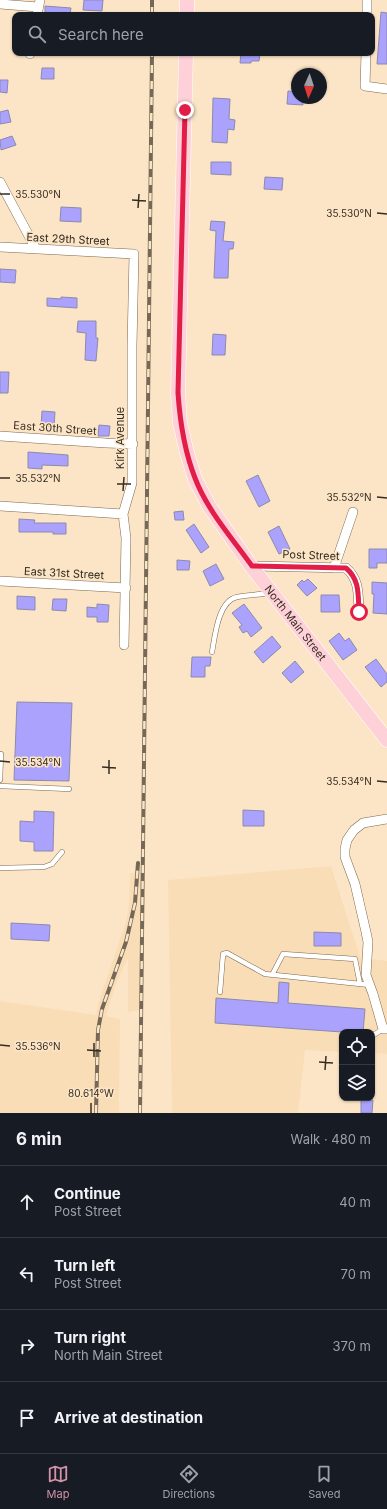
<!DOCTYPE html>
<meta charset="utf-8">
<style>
:root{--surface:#171b24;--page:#20242c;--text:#f1f3f6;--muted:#9ea1a6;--line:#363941;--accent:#d291a7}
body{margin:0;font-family:Inter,sans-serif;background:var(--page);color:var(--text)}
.controls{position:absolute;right:12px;bottom:12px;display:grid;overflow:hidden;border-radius:8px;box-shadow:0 1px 3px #0004}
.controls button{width:36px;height:36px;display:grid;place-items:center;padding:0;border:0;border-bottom:1px solid var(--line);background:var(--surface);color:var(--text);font:20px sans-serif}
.compass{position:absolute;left:291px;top:68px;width:36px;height:36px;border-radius:50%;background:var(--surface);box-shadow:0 1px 3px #0004;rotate:183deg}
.stop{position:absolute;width:12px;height:12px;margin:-9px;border:3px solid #e11d48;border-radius:50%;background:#fff}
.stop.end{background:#e11d48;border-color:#fff;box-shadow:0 1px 4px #0008}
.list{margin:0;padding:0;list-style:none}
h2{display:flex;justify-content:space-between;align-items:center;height:52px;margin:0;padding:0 16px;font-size:17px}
h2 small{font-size:13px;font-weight:400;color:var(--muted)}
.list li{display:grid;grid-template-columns:26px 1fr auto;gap:12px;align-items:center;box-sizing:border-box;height:72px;padding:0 16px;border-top:1px solid var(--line)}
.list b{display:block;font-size:15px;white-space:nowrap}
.list p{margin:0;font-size:13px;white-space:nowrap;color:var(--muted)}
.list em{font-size:13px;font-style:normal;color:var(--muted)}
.icon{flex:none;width:22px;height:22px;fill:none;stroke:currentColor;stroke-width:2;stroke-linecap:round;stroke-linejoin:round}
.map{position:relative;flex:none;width:387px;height:1113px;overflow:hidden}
.search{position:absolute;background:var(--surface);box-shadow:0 1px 3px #0004;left:12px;right:12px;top:12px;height:44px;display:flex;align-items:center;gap:10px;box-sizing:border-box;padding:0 14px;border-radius:8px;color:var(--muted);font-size:15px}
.sheet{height:340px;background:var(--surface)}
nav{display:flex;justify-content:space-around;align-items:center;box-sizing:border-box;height:56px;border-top:1px solid var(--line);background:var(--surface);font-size:11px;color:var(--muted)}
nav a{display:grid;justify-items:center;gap:2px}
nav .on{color:var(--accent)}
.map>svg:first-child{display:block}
.built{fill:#f9ddb7}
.building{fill:#aaa2fc;stroke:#8c8aab}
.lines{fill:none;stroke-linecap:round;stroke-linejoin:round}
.lane-casing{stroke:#7c684c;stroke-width:5.5}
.street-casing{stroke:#7c684c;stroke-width:10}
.primary-casing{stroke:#fff;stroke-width:15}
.lane{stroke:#fff;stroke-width:4.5}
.street{stroke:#fff;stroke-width:9}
.primary{stroke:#fed1d9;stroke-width:14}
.rail-casing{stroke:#766856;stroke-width:4}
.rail{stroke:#fce5c6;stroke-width:2.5;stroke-dasharray:8;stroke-linecap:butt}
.route{stroke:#e11d48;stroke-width:5}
.ticks{fill:none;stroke:#362d21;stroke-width:1.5}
.labels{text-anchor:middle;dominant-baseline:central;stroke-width:3;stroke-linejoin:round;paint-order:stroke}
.street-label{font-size:11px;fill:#362d21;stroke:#fce5c6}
.ticks-label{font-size:10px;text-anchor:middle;fill:#362d21;stroke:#fce5c6;stroke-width:3;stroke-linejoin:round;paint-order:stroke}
</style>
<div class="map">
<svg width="387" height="1113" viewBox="0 0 387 1113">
<rect width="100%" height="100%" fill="#fce5c6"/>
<path class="built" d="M331 866 360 957 387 961V1054L372 1053V1032H342V1052L305 1050 298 1113H172L168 880Z
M144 872 142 1010 128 1012V958L116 984 106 1016 120 1019 119 1113H0V1001L96 1015 99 1001 126 922 129 904 130 873Z"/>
<path class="building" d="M84 0H103L102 11 83 10Z
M45 6 71 8 70 15H45Z
M381 12 387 13V64H377Z
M241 53 260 54 259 61H251V63H240Z
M42 68H54V79H41Z
M0 80H8L7 93 0 92Z
M288 91 297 92V98H303V105L287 104Z
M213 98 230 99 229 119 235 120 234 130 228 129 227 143 212 142Z
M8 110 11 122 0 124V112Z
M12 136 16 145 1 150 0 140Z
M211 162H231V175L211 174Z
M265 177 283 178 282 190 264 189Z
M61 207 81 208V222L60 221Z
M211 221 225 222 223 241 234 242 233 249H229L228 278H214L216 231 210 230Z
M0 269 16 270 15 283 0 282Z
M61 297 77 298V308L47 306V298L61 299Z
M78 321H96V338H98L96 361 85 360 86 333 77 332Z
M213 334 226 335 225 355H212Z
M0 372H9L8 393H0Z
M42 411 55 412 54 427 41 426Z
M99 425 110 426 109 436H98Z
M28 452 68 455V466L42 465V469L28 468Z
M258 475 270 501 259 507 246 481Z
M183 511 184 520H175L174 512Z
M19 519 35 520 34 523H66V534H53V532H19Z
M194 524 209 547 201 553 186 530Z
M279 526 290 549 279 554 268 532Z
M369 549H387V563H377V568H369Z
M177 560 190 561 189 570H177Z
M216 564 224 579 210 586 203 571Z
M308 579 317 588 307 596 297 585 302 580 304 582Z
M372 582 387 583V614L373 613 374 594H372Z
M321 595H339L340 612H321Z
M17 596 35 597V610L17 609Z
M53 599H67L66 611 52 610Z
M97 604 109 605 108 622H97V617H87V607L97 608Z
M244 604 262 628 251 637 247 631 243 633 239 627 242 625 232 613Z
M339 633 345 641 349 638 357 650 343 660 329 641Z
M272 636 281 647 263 663 254 652Z
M192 657H211L210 666H205V677H191Z
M376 659 387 674V682L381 687 365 667Z
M295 661 304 672 291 683 282 673Z
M17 702 72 703 69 781 14 780Z
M243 810 264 811V826H243Z
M34 811 54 812 53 851H34V842L20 841V821L34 822Z
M11 923 50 925 49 941 11 939Z
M314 932 341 933V946H314Z
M279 982 289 983 288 1003 365 1009 363 1032H342L215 1023 216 998 278 1003Z
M361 1100H373L372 1113H361Z"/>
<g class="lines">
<defs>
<path id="lane" d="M212 652C215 636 218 601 237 597 247 595 258 595 268 593
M0 780 1 754
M0 786 69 789
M0 868 44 867 52 864 62 852
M272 975 283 954 355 959 360 984
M220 992 223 954 227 953 265 974 370 985
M372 1036 383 1029"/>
<path id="street" d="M0 4 38 7
M37 15 40 0
M367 15V0
M366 53 365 86 387 89
M30 54V53
M0 182 36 249
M0 247 134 254 132 346V483L123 514 126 538 124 645
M0 436 106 443 133 444
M0 506 123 514
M251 566 346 568C360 580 358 595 359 612
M334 568 353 512
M0 581 126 588
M387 819 363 823 354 830 347 840 345 849V857L355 884 366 932 368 942 366 975 373 994 383 1029H387"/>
<g id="primary">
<path d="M187 15V0"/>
<path id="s1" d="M186 53 178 393 180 423 187 453 195 479 209 506 251 566 387 740"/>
</g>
</defs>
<use href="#lane" class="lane-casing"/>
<use href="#street" class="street-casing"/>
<use href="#primary" class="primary-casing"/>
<use href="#lane" class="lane"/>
<use href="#street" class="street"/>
<use href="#primary" class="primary"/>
<defs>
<path id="rail" d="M152 15V0
M96 1113 98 1030 102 1009 126 942 135 903 138 863
M140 1113 152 53"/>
</defs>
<use href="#rail" class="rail-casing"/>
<use href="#rail" class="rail"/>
</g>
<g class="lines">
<path class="route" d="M185 110 178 393C180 422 184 450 195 478 207 510 232 538 252 566L346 568C360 580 358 595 359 612"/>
</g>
<path class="ticks" d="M0 194H10M132 200 146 201M138 208 139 194M377 213 387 214M0 478H10M117 484H131M123 491 124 477M377 497 387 498M0 761 10 762M102 767 116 768M109 774V760M377 781 387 782M0 1045 10 1046M87 1050 101 1051M94 1057V1043M319 1062 333 1063M325 1070 326 1056M91 1113V1103"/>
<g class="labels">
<g class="street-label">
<text transform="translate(68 239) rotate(3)">East 29th Street</text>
<text transform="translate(55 428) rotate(4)">East 30th Street</text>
<text transform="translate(120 438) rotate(-90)">Kirk Avenue</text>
<text transform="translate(311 555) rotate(2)">Post Street</text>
<text transform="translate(64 573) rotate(3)">East 31st Street</text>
<text stroke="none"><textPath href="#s1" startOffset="604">North Main Street</textPath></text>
</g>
</g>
<g class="ticks-label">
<text x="38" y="198">35.530°N</text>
<text x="349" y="217">35.530°N</text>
<text x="38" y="482">35.532°N</text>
<text x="349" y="501">35.532°N</text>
<text x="38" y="766">35.534°N</text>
<text x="349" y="785">35.534°N</text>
<text x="38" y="1050">35.536°N</text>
<text x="91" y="1097">80.614°W</text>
</g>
</svg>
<div class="controls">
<button><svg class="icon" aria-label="locate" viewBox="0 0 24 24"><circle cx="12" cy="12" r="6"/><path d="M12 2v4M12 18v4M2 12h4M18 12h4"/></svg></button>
<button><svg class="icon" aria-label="layers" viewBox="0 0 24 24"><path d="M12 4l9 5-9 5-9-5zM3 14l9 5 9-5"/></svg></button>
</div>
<svg class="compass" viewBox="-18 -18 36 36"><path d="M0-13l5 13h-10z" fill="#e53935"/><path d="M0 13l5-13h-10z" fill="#9ea1a6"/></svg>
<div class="stop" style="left:359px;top:612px"></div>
<div class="stop end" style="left:185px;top:110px"></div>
<div class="search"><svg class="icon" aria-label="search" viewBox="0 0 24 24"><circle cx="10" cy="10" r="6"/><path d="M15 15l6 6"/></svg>Search here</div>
</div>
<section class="sheet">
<h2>6 min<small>Walk · 480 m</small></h2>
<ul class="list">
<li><svg class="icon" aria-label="ahead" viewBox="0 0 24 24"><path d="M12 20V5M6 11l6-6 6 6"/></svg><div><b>Continue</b><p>Post Street</p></div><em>40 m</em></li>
<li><svg class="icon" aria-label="left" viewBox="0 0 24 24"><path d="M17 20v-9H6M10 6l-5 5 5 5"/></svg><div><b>Turn left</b><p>Post Street</p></div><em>70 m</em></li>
<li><svg class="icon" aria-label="right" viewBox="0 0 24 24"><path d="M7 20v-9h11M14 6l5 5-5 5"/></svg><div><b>Turn right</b><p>North Main Street</p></div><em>370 m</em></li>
<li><svg class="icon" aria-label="arrive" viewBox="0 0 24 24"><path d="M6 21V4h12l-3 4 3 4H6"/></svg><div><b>Arrive at destination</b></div></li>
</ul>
</section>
<nav>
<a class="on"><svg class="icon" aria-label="map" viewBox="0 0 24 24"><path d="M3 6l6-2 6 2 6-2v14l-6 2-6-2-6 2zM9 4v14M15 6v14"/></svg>Map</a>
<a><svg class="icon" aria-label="directions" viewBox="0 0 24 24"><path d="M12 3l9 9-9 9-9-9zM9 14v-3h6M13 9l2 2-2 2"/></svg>Directions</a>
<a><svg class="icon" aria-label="saved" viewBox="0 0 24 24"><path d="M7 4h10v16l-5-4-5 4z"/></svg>Saved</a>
</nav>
